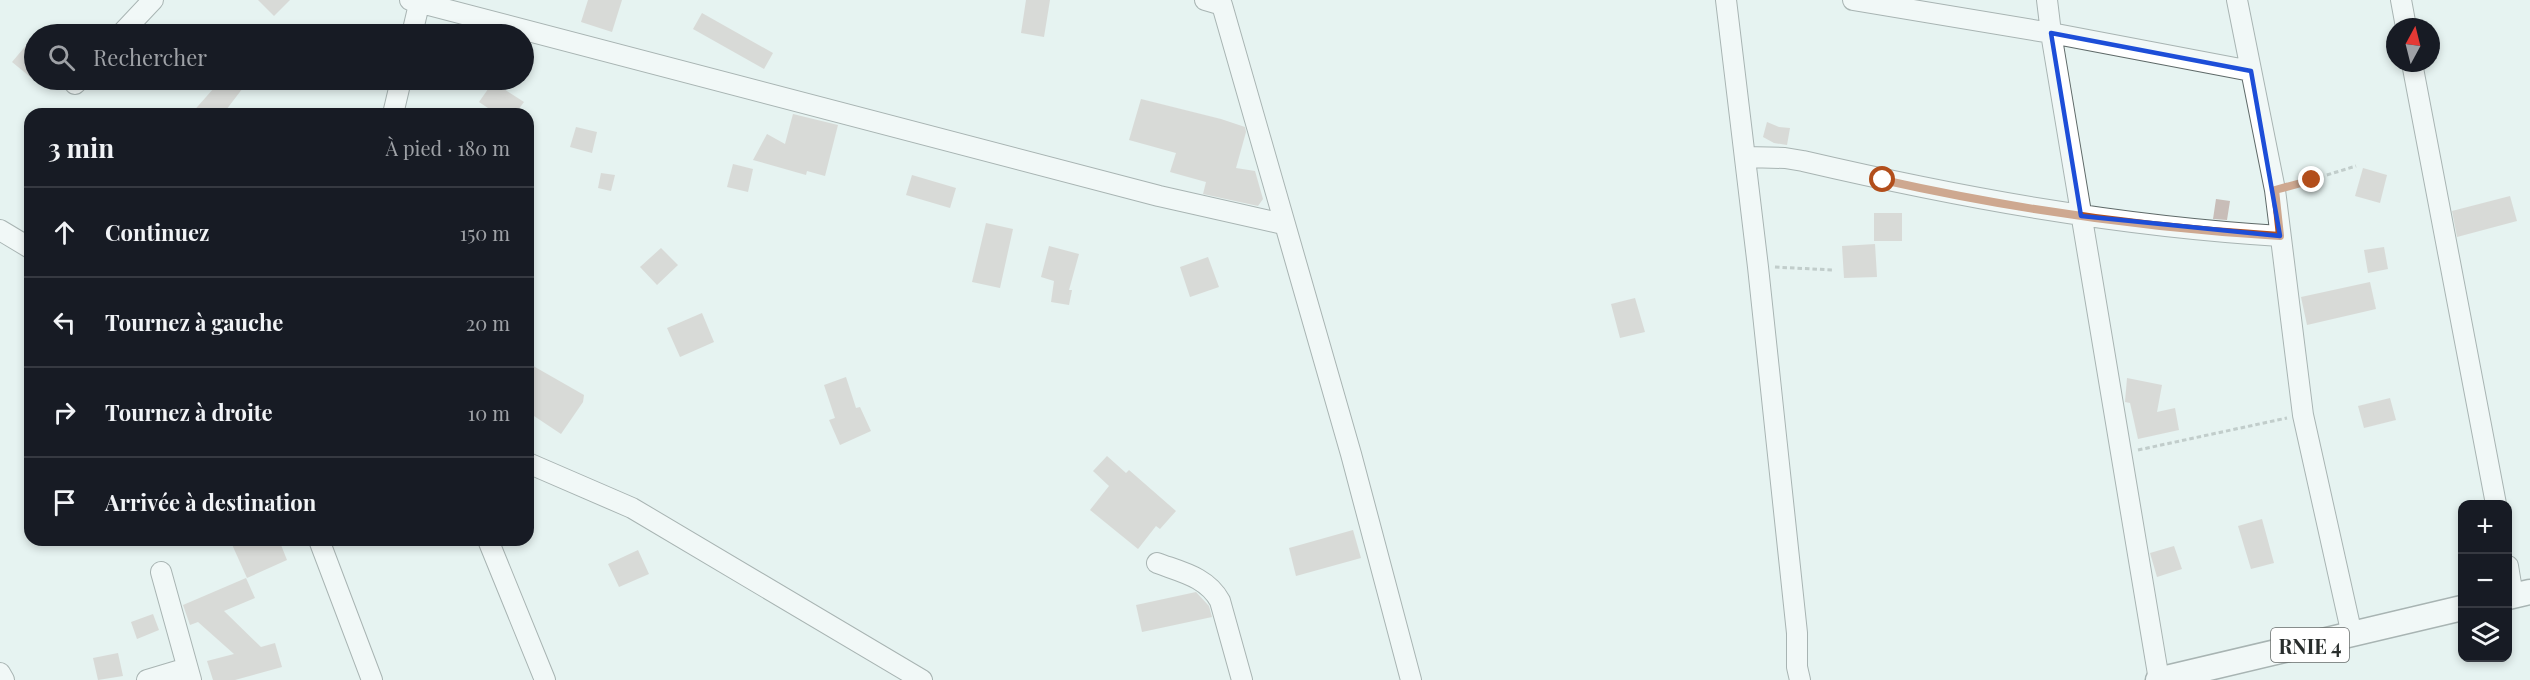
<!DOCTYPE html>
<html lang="fr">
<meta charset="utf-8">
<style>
:root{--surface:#171b24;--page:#242831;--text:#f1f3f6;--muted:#9ea1a6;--line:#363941}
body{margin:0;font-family:"Playfair Display",serif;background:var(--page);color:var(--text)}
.controls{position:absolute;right:18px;bottom:18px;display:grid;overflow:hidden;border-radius:12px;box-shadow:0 3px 9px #0003}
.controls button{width:54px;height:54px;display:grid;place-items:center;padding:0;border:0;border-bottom:2px solid var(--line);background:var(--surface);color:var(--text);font:30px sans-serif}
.compass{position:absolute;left:2386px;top:18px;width:54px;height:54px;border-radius:50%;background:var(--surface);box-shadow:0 3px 9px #0003;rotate:7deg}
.stop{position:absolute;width:18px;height:18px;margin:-14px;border:4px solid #b24e1b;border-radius:50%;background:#fff}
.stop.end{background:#b24e1b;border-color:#fff;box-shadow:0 2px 6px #0008}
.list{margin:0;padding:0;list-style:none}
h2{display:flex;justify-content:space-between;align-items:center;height:78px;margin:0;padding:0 24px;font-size:26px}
h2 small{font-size:20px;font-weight:400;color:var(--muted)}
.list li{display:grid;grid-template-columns:39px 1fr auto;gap:18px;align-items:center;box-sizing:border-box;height:90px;padding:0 24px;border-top:2px solid var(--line)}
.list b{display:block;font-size:22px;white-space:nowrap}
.list em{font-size:20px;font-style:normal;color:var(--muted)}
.icon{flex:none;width:33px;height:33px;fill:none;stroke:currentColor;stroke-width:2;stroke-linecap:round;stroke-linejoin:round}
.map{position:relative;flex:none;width:2530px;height:680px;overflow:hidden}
.search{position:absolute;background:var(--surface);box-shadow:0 3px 9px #0003;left:24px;top:24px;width:510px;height:66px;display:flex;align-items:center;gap:15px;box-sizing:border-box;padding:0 21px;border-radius:33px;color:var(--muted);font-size:22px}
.panel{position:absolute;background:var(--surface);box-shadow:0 3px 9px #0003;left:24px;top:108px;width:510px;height:438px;border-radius:18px}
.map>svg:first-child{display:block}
.building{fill:#c8bdb8}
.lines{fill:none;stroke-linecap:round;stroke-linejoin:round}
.minor-casing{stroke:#5e6968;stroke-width:22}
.major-casing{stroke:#5e6968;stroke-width:27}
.path{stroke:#959f9d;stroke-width:3;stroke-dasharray:4.5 3;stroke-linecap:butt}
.minor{stroke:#fff;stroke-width:20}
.major{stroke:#fff;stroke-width:24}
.route{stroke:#b24e1b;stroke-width:8}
.marked{fill:none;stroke:#1d4ed8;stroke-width:4.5;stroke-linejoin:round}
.labels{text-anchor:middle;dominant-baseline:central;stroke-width:4.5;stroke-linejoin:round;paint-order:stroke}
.shield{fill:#fff;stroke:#686c6b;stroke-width:1.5}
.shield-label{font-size:20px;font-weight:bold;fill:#282d2c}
</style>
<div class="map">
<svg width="2530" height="680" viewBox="0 0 2530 680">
<rect width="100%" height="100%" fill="#e6f3f1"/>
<path class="building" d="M258 0H290L274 16Z
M588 0H622L612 32 581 22Z
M1026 0H1050L1044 37 1021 33Z
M702 13 773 53 764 69 693 29Z
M34 36V80L12 62Z
M221 80H249L223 114H191Z
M493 82 524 102 515 114H497L479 102Z
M1141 99 1221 119 1245 127 1246 132 1236 168 1255 171 1263 199 1258 206 1203 194 1206 182 1170 172 1176 153 1129 140Z
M793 114 838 125 825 176 807 171 806 175 753 160 767 134 785 144Z
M1767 122 1779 127 1790 128 1787 145 1774 143 1763 137Z
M576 127 597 132 592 153 570 147Z
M733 164 753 169 748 192 727 187Z
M2363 168 2387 175 2380 203 2355 196Z
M601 173 615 175 611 191 598 188Z
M912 175 956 188 950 208 906 195Z
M2510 196 2517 221 2457 237 2452 211Z
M2216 199 2230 201 2227 220 2213 219Z
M1874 213H1902V241H1874Z
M986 223 1013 229 1000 288 972 282Z
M1875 244 1877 277 1844 278 1842 246Z
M1049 246 1079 254 1069 290H1072L1069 305 1051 302 1054 281 1041 277Z
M2384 247 2388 269 2368 273 2364 250Z
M661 248 678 265 657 285 640 267Z
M1208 257 1219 287 1190 297 1180 267Z
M2370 282 2376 309 2307 325 2301 297Z
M1635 298 1645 332 1620 338 1611 304Z
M702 313 714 342 680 357 667 328Z
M528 363 584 395 583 402 561 434 528 412Z
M846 377 856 408 860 407 871 431 840 445 829 420 835 418 824 385Z
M2127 378 2162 385 2157 412 2175 408 2179 430 2138 439 2130 403 2125 402Z
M2390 398 2396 420 2364 428 2358 406Z
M1107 456 1126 473 1129 470 1176 511 1160 529 1156 526 1138 549 1090 510 1109 486 1093 471Z
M2262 519 2274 563 2251 569 2238 526Z
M1353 530 1361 558 1296 576 1289 548Z
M230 540H279L287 560 247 578Z
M2174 546 2182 569 2157 577 2150 553Z
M638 550 649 574 619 587 608 564Z
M246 578 255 598 224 611 261 647 275 643 282 667 235 680H213L207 661 234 654 198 622 190 625 183 605Z
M1196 592 1209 606 1212 617 1142 632 1136 605Z
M153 614 159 630 137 639 131 622Z
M118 653 123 676 98 680 93 658Z"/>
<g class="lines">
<defs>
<path id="minor" d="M410 0 1159 196 1283 224
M1205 0 1222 5 1351 454 1411 680
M1726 0 1758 267 1797 633V667L1800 680
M1853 0 2051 33 2251 71
M2047 0 2051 33 2159 680
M2237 0 2275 190 2303 415 2352 635
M2401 0 2406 27
M121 34 153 0
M412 34 420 0
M2412 63 2496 504
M75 84 79 80
M393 114 401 80
M1745 157 1785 158 1803 161C1962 198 2117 226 2280 236
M0 230 30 248
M528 463 632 508 922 680
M319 540 372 680
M488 540 545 680
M1157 563C1181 572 1207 577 1220 601L1242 680
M2508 566 2513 596
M161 572 191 680
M0 673 4 680
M147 680 187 668"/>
<path id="major" d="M2508 597 2530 592
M2158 680 2462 608"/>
</defs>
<use href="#minor" class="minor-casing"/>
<use href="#major" class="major-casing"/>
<path class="path" d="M2291 186 2356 166
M1775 267 1832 270
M2138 450 2287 418"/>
<use href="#minor" class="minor"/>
<use href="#major" class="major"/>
</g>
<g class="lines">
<path class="route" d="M1883 180C2013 209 2146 228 2280 236L2275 190 2312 180"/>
</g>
<path d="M0 0H2530V680H0ZM2051 33 2251 71 2280 236 2081 216Z" fill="#e6f3f1" fill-opacity=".55" fill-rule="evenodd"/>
<path class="marked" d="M2051 33 2251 71 2280 236 2081 216Z"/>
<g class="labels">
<rect class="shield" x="2271" y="628" width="78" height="34" rx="4.5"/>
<g class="shield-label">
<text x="2310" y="645">RNIE 4</text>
</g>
</g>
</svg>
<div class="controls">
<button>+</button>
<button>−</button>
<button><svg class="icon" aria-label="layers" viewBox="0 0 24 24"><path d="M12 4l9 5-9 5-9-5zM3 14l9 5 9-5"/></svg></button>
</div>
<svg class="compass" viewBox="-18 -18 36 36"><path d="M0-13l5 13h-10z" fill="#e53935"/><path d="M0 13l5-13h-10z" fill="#9ea1a6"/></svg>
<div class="stop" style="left:1883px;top:180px"></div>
<div class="stop end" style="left:2312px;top:180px"></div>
<div class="search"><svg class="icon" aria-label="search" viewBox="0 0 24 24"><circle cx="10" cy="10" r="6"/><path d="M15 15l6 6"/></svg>Rechercher</div>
<section class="panel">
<h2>3 min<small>À pied · 180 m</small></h2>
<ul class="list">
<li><svg class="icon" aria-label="ahead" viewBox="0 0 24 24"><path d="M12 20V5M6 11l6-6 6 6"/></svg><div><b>Continuez</b></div><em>150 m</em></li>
<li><svg class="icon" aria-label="left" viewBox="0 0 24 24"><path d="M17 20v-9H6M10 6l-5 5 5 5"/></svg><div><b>Tournez à gauche</b></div><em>20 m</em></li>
<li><svg class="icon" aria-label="right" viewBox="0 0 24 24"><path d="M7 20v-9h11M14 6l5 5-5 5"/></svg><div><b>Tournez à droite</b></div><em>10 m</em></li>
<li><svg class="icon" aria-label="arrive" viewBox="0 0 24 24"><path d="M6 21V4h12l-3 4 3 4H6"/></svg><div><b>Arrivée à destination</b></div></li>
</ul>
</section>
</div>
